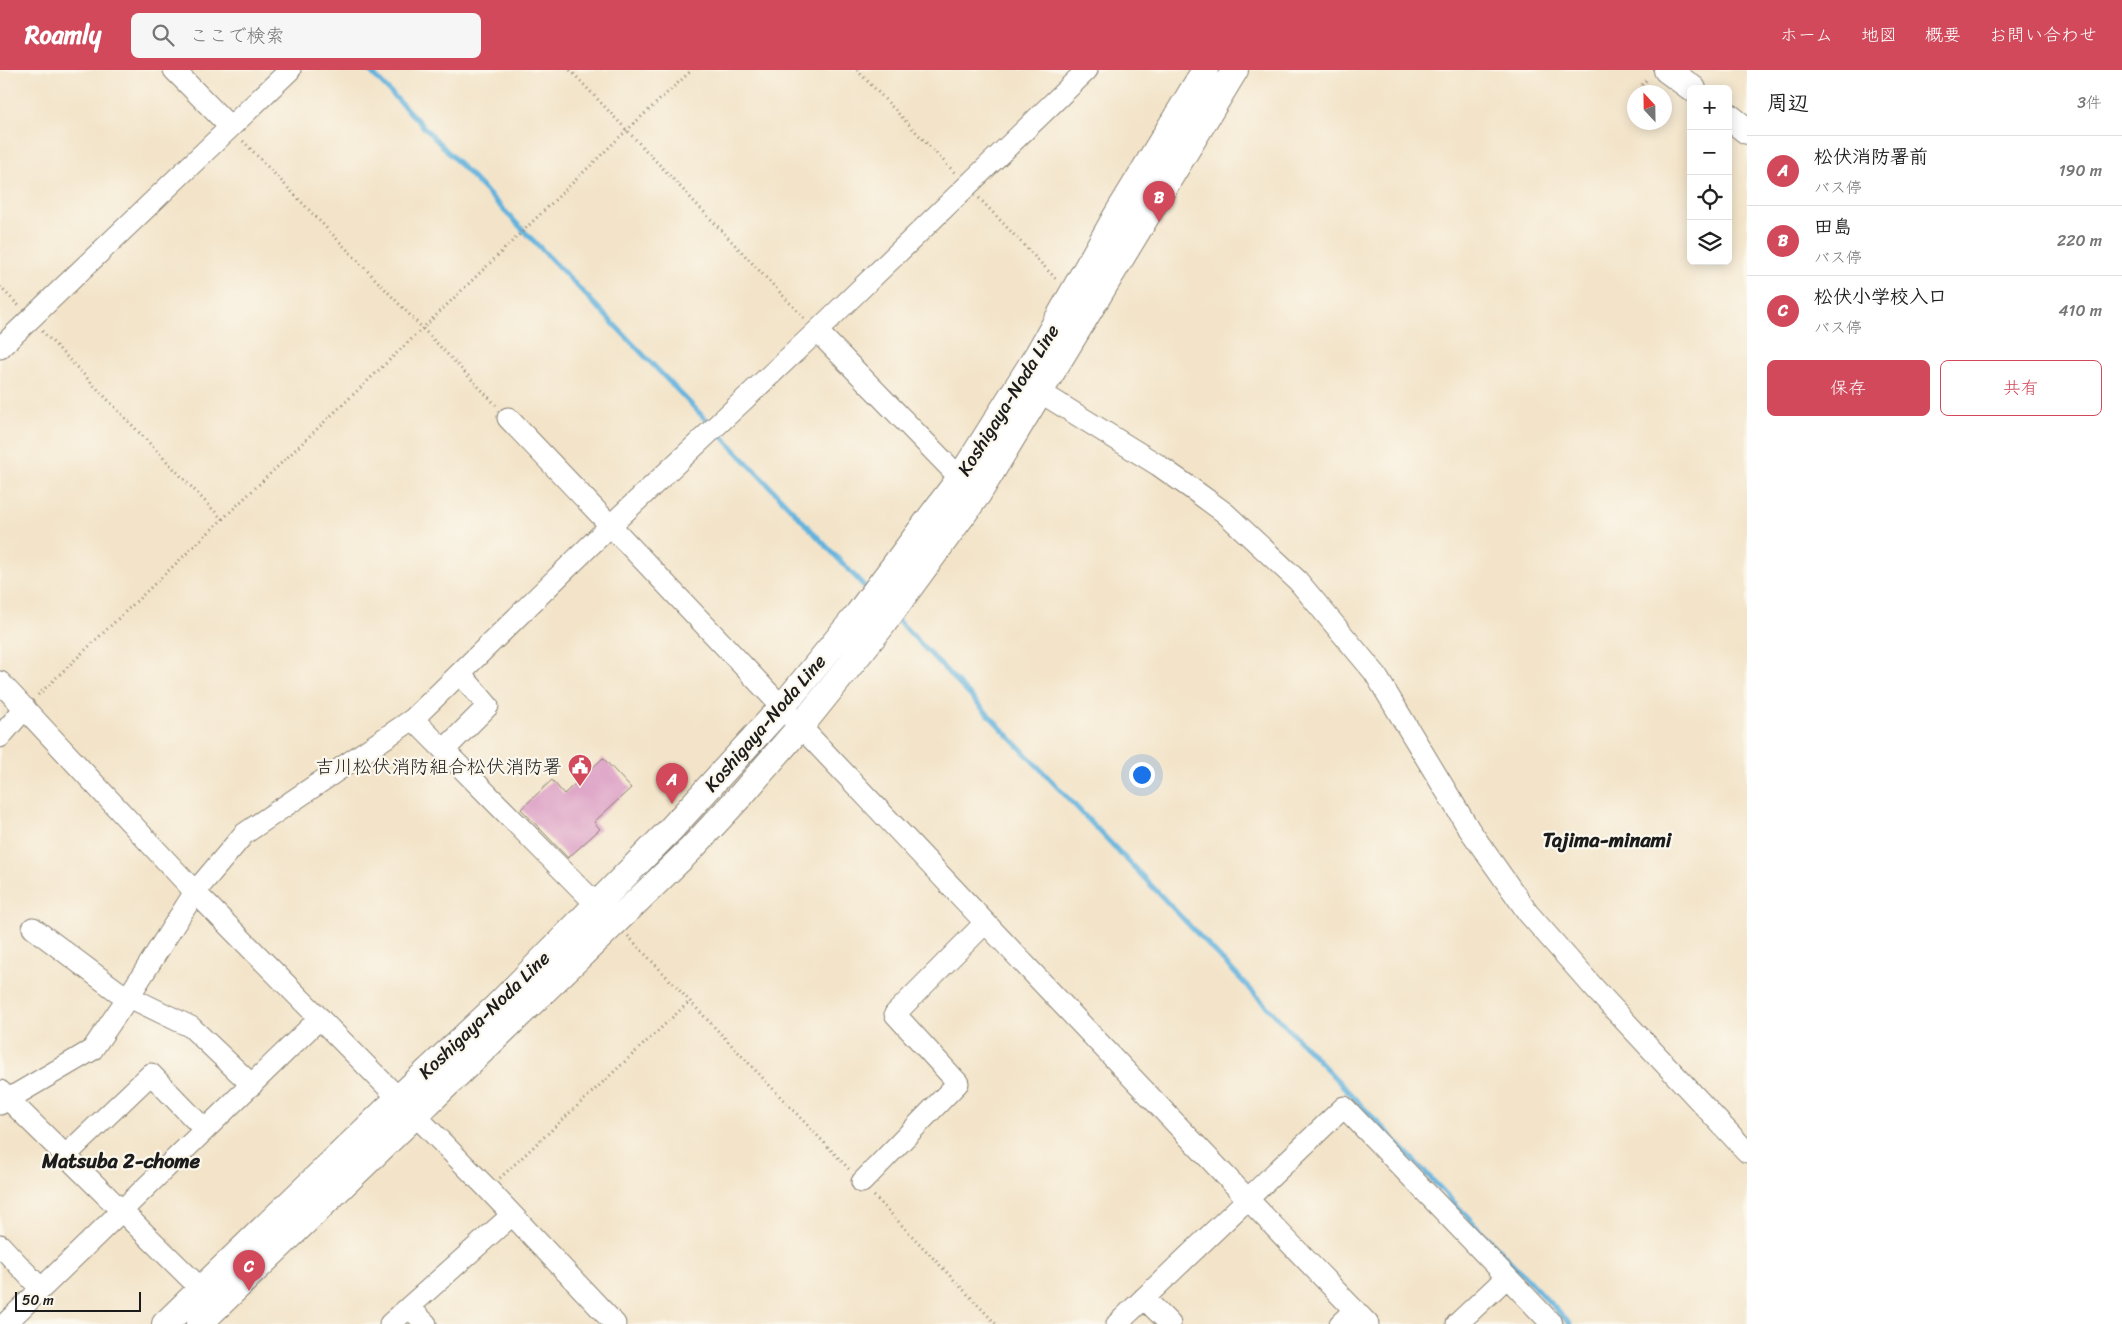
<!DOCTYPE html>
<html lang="ja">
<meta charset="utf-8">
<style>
:root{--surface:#fff;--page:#f6f6f6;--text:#222;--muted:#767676;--line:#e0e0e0;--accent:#d1495b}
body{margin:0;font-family:Sriracha,"Klee One",sans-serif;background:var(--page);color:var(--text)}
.controls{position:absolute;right:15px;top:15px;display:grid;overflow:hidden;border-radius:8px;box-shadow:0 2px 12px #0003}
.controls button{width:45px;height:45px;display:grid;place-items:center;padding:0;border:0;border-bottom:1px solid var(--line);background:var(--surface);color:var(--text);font:25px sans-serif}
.compass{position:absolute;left:1627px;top:15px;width:45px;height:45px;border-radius:50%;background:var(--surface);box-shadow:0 2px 12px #0003;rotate:338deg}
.scale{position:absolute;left:15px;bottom:12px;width:126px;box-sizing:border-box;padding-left:5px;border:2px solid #1c1c1c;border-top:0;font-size:14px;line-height:18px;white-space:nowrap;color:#1c1c1c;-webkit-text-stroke:4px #fbf7ec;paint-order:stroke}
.you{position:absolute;left:1141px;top:704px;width:18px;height:18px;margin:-12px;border:4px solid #fff;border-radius:50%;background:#1a73e8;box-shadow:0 0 0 8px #1a73e833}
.badge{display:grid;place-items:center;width:32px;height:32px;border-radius:50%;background:var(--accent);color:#fff;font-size:16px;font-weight:700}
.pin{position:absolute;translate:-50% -41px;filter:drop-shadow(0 1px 2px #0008)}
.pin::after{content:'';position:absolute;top:26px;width:18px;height:15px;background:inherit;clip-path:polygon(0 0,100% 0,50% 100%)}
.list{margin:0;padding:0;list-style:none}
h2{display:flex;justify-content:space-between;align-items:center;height:65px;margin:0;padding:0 20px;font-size:21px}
h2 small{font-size:16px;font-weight:400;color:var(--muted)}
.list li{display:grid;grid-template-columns:32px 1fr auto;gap:15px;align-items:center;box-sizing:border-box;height:70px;padding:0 20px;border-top:1px solid var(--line)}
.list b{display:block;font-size:19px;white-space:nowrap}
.list p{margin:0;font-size:16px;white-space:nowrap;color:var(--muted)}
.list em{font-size:16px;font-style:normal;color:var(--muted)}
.actions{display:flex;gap:10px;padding:15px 20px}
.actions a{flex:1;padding:11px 0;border:1px solid var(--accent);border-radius:8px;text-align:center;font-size:18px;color:var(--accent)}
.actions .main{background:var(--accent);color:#fff}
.icon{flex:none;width:28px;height:28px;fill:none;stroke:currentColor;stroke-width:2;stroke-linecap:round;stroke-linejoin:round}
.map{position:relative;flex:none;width:1747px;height:1254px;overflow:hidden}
header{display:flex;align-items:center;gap:30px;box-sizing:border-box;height:70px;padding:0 25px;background:var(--accent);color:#fff}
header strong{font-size:24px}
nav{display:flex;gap:28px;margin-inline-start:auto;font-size:18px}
.search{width:350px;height:45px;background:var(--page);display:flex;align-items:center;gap:12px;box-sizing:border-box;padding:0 18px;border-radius:8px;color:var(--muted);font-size:19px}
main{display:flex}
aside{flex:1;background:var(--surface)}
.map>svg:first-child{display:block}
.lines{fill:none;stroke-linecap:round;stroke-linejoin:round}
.stream{stroke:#62b2dd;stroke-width:5}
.building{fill:#d996c1}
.minor-casing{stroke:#888072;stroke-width:23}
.major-casing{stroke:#888072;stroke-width:28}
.path{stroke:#888072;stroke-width:3;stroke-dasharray:1 4;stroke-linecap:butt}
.minor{stroke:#fff;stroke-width:21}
.major{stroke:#fff;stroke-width:26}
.labels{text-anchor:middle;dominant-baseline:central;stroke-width:4.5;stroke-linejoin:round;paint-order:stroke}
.street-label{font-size:19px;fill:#1c1c1c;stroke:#fbf7ec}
.poi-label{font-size:19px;fill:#1c1c1c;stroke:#fbf7ec;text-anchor:end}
.neighbourhood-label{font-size:20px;font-weight:bold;fill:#1c1c1c;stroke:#fbf7ec}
</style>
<header>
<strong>Roamly</strong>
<div class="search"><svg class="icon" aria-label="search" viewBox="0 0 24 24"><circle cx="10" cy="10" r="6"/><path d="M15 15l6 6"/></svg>ここで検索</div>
<nav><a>ホーム</a><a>地図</a><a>概要</a><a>お問い合わせ</a></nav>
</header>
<main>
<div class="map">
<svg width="1747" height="1254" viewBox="0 0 1747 1254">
<rect width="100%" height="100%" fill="#fbf7ec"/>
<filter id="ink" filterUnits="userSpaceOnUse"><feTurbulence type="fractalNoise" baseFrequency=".02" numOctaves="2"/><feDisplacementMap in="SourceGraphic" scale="10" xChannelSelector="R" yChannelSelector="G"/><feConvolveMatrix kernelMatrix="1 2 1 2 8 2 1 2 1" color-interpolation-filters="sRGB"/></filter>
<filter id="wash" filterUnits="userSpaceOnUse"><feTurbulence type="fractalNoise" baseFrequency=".0096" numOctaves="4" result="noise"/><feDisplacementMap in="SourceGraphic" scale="20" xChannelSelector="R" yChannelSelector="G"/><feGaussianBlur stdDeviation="1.12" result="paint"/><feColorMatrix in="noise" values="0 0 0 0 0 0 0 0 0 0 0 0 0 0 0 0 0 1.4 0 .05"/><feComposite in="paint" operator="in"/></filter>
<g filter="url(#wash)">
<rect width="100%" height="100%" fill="#f3e4c9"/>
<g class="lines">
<path class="stream" d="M369 0 710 354
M718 362 867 519
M896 548 1570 1254"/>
</g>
<g id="blocks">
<path class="building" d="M603 688 631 718 594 752 600 759 568 788 521 739 552 710 564 724Z"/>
</g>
</g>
<g filter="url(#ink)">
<use href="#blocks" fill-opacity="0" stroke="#888072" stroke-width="1"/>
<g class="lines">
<defs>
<path id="minor" d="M174 0 230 57
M817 261 960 408
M0 278 290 0
M1040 322 1158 395 1195 421 1225 443 1298 511 1374 602 1469 759 1528 843 1595 919 1747 1082
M508 348C796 649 1078 955 1368 1254
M0 612 195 822 488 1119 615 1254
M413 649 597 835
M0 667 25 638
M444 680 488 636 460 603
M33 858 117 921 191 957 252 1015
M0 1021 201 1219
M0 1034 92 980 129 926 195 822 244 764 413 649 611 455 817 261 1087 0
M65 1086 151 1004 205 1060
M862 1112 958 1013 895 944 985 853
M0 1175 41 1219
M1144 1228 1170 1254
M409 1237 426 1254
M5 1254 320 948
M390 1254 512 1145
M1117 1254 1344 1037 1552 1254
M1340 1254 1355 1240
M1457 1254 1507 1207"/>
<path id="major" d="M1667 0 1693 19
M1728 46 1747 61
M165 1254 387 1039 495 938 670 760 783 636 858 544 960 408 1038 284 1118 143 1205 0
M199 1254 691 779 743 723 801 656 880 558 978 424 1235 0"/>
</defs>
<use href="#minor" class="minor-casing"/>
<use href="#major" class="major-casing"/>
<path class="path" d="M570 0 804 248
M857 0 955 103
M1642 15 1648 8
M243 71 496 335
M979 128 1057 210
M0 217 19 236
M42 261 222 449
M38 625 422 259 627 60 692 0
M628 866 849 1099
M500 1108 690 931
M874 1126 996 1254"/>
<use href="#minor" class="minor"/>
<use href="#major" class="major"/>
</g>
</g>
<defs>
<symbol id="civic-pin" viewBox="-11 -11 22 30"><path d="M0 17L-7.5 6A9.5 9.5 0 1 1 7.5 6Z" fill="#d1495b" stroke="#fbf7ec"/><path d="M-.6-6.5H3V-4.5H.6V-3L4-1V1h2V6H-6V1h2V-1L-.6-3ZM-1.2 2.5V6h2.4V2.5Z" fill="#fff"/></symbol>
</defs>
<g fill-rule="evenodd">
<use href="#civic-pin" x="566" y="682" width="28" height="38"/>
</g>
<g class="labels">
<g class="street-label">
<text transform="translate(1008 330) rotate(-58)">Koshigaya-Noda Line</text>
<text transform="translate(765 653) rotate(-49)">Koshigaya-Noda Line</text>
<text transform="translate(484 945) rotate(-44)">Koshigaya-Noda Line</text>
</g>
<g class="poi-label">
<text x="562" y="696">吉川松伏消防組合松伏消防署</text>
</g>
<g class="neighbourhood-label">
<text x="1607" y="770">Tajima-minami</text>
<text x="121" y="1091">Matsuba 2-chome</text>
</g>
</g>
</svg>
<div class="controls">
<button>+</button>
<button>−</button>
<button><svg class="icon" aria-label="locate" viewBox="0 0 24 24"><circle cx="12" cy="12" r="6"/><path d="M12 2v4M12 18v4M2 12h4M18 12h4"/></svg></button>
<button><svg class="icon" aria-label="layers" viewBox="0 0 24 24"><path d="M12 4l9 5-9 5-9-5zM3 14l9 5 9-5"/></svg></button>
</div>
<svg class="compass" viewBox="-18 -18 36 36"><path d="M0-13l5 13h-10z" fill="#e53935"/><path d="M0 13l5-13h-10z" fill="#767676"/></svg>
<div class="scale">50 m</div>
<div class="you"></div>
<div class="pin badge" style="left:672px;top:734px">A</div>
<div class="pin badge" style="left:1159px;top:152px">B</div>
<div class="pin badge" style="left:249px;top:1221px">C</div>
</div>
<aside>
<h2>周辺<small>3件</small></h2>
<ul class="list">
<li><span class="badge">A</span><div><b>松伏消防署前</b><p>バス停</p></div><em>190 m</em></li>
<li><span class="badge">B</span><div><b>田島</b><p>バス停</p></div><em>220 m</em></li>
<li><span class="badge">C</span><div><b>松伏小学校入口</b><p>バス停</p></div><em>410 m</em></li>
</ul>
<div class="actions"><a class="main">保存</a><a>共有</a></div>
</aside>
</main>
